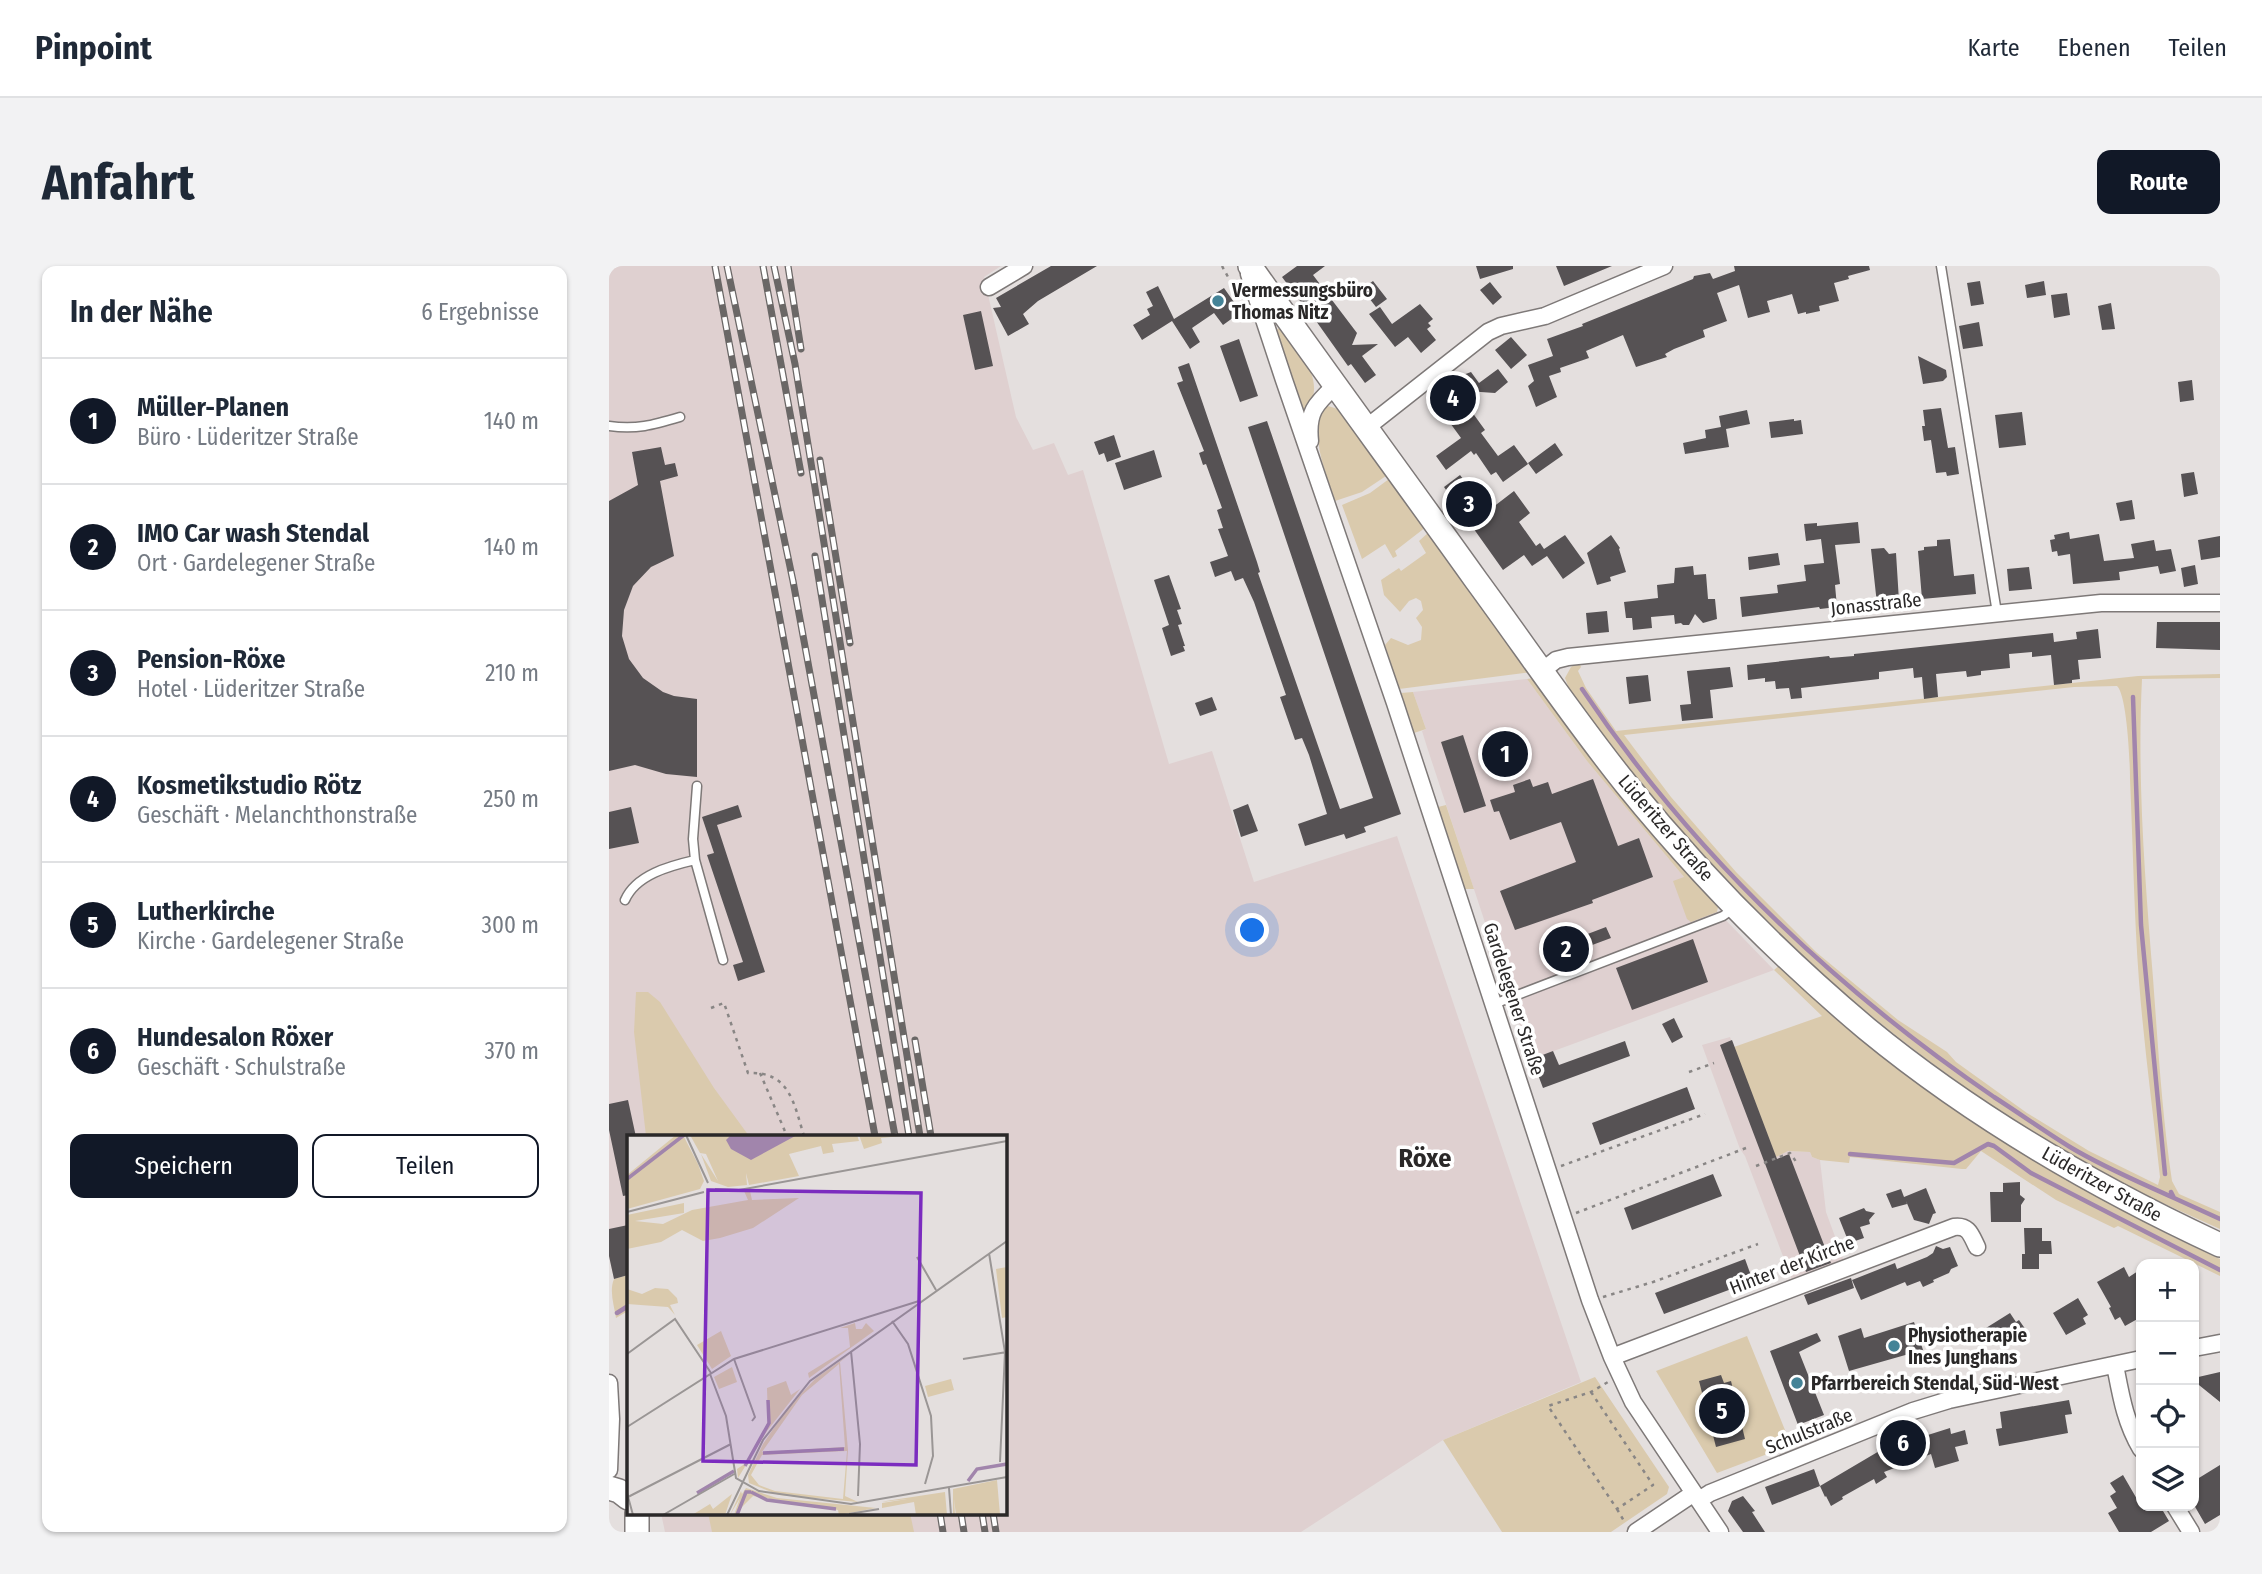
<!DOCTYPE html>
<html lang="de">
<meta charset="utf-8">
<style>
:root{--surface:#fff;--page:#f2f2f3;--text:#1f2937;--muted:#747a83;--line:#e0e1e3;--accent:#111827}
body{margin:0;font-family:"Fira Sans Condensed",sans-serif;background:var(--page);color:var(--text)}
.controls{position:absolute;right:21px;bottom:21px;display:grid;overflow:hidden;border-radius:14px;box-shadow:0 2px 5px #0004}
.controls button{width:63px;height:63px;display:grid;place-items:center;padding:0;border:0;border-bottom:2px solid var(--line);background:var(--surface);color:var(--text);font:35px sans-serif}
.you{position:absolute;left:644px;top:665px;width:24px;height:24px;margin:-18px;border:5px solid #fff;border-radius:50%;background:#1a73e8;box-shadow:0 0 0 10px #1a73e833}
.badge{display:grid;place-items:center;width:46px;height:46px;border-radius:50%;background:var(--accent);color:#fff;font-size:23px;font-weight:700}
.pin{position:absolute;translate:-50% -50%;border:4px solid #fff;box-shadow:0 2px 7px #0006}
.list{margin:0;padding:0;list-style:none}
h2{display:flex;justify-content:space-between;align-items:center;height:91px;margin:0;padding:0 28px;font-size:30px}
h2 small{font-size:23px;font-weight:400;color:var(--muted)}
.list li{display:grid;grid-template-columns:46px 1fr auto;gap:21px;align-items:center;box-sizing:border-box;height:126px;padding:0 28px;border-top:2px solid var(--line)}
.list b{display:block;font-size:26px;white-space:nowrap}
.list p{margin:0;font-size:23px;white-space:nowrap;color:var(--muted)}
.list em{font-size:23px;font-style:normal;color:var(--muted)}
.actions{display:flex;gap:14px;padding:21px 28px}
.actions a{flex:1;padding:16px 0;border:2px solid var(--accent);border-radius:14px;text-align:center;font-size:24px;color:var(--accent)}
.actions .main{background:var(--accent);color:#fff}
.icon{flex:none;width:38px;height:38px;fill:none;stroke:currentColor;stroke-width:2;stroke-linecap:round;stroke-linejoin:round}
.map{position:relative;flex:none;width:1611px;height:1266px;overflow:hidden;border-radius:14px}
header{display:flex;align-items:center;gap:42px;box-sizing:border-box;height:98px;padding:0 35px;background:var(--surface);border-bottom:2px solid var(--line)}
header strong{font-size:33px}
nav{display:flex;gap:38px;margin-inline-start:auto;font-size:24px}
.intro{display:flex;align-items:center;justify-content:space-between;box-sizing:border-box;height:168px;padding:0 42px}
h1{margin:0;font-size:49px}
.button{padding:18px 32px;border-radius:14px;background:var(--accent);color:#fff;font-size:24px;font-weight:700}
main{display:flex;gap:42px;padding:0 42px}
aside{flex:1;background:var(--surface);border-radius:14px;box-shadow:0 2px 5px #0004}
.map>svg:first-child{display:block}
.built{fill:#dfd0d0}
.green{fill:#dacaad;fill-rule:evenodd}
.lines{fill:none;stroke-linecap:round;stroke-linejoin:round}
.stream{stroke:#a185ac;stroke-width:4.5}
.building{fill:#565254}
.lane-casing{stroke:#7e7978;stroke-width:11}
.street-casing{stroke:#7e7978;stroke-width:19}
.secondary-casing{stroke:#7e7978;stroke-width:26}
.path{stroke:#898685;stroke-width:2.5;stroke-dasharray:3.5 5;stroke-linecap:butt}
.lane{stroke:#fff;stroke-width:8}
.street{stroke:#fff;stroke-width:16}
.secondary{stroke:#fff;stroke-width:23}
.rail-casing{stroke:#6a6766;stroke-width:7}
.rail{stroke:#fff;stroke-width:4.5;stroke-dasharray:13;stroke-linecap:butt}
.poi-dot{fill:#448397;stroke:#fff;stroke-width:2.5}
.labels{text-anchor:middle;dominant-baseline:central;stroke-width:7;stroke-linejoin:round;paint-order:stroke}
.poi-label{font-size:19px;font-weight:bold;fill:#2a2828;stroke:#fff;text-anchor:start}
.street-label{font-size:19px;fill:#2a2828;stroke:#fff}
.district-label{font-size:26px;font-weight:bold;fill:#2a2828;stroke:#fff}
.inset-river{fill:none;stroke:#a185ac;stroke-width:3.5}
.inset-road{fill:none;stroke:#9a9695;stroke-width:2}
.view{fill:#7b2cbf;fill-opacity:0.15;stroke:#7b2cbf;stroke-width:3.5}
.inset-edge{fill:none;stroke:#2a2828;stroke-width:3.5}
</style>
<header>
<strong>Pinpoint</strong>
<nav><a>Karte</a><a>Ebenen</a><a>Teilen</a></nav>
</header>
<div class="intro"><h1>Anfahrt</h1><a class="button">Route</a></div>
<main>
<aside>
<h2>In der Nähe<small>6 Ergebnisse</small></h2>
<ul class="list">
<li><span class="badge">1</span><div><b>Müller-Planen</b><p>Büro · Lüderitzer Straße</p></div><em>140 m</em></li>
<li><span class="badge">2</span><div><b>IMO Car wash Stendal</b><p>Ort · Gardelegener Straße</p></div><em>140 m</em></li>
<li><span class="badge">3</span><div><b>Pension-Röxe</b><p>Hotel · Lüderitzer Straße</p></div><em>210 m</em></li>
<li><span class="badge">4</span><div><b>Kosmetikstudio Rötz</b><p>Geschäft · Melanchthonstraße</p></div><em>250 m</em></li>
<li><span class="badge">5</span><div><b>Lutherkirche</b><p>Kirche · Gardelegener Straße</p></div><em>300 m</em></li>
<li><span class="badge">6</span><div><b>Hundesalon Röxer</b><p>Geschäft · Schulstraße</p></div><em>370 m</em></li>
</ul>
<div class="actions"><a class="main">Speichern</a><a>Teilen</a></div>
</aside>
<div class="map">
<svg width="1611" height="1266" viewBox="0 0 1611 1266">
<rect width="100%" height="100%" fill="#e4dfde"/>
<path class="built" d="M0 0H392L375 11 407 151 424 184 445 177 459 209 474 204 560 498 603 485 645 616 788 570 972 1116 834 1174 692 1266H56L52 1247H396V870H19V1009L5 1013 0 990Z
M918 413 978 495 1075 611 1165 704 923 793 898 723 818 481 813 465 817 463 804 426Z
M1121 771 1167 890 1179 885 1201 886 1203 891 1211 894 1217 946 1235 995 1183 1014 1136 890 1131 883 1093 779Z"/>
<path class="green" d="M670 62 672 63C691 89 720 114 696 147H694L665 66Z
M719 140 729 143 777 210 753 226 726 235C716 204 702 175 713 143Z
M780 213 817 261 786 285 788 290 784 292 776 278 753 293 733 239 761 227Z
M820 266 923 406 790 423 776 379 782 372 799 379 812 374 813 361 807 352 814 344 812 335 807 332 800 335 791 346 775 329 772 314 790 302 792 305 817 287 810 275Z
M970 396 972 401 969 405 977 422 1007 465 1529 410 1611 408V412L1533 413C1528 513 1536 613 1544 712 1549 780 1553 848 1563 915L1570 928 1611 946V963C1558 939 1505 916 1454 886 1425 870 1398 850 1370 831 1275 765 1185 689 1106 603 1055 547 1008 488 962 428L956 412 962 401ZM1508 420C1518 429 1521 496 1521 513 1524 580 1525 648 1530 715 1535 780 1544 846 1551 911L1549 919 1480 885 1418 847 1347 796 1338 786 1289 754 1207 686 1127 606 1062 531 1015 469 1465 421Z
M925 412 1110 636 1108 646 1082 656 1078 653 1064 615 1075 611 978 495 918 413Z
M804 426 817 463 805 467 792 427Z
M837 539 865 623H856L829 541Z
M1173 697 1465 917 1558 968 1611 993V1010L1509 960 1505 962 1447 934 1372 885 1357 903H1353L1241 891 1240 897 1211 894 1203 891 1201 886 1179 885 1167 891 1125 781 1213 750 1165 704Z
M27 726H39L51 736 105 822 140 870H37L25 766Z
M19 1009V1045L7 1052C5 1039 0 1025 5 1013Z
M1138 1070 1182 1179 1108 1207 1047 1105Z
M986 1111 1060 1221 1058 1228 1002 1266H893L834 1174Z
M99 1247H301L305 1266H103Z"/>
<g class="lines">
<path class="stream" d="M973 423C1082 585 1224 721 1385 831 1410 847 1435 865 1461 881 1494 901 1530 916 1565 932
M1524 431 1532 659 1556 908
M1241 888 1345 897 1379 878 1385 880 1422 907 1611 1004
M1562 926 1565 932 1611 953
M8 1047 19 1040"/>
</g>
<path class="building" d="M442 0H488L429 35 414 48 420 58 399 70 384 42 392 41 387 32Z
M688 0H716L704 9 748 67 743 79 769 78 753 90 767 109 756 117 742 98 739 100 695 38 694 39 673 11Z
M867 0H904V3L871 13Z
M947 0H1003L955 20Z
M1125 0H1260L1261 4 1239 10 1240 13 1225 17 1230 35 1210 40 1211 45 1197 48V46L1189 48 1183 28 1158 35 1161 46 1139 52 1130 19 1108 27 1118 55 1094 64 1096 71 1065 83 1056 88 1058 91 1027 101 1014 69 977 85 980 92 951 102 952 106 940 110 948 131 927 141 919 120 925 115 919 99 944 90 938 73 974 60 973 58 1084 13 1085 10 1101 7 1104 13 1126 5Z
M764 15 778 33 767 41 753 23Z
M1371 15 1375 38 1362 40 1358 17Z
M1435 15 1437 29 1418 32 1416 19Z
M881 16 893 31 884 39 871 24Z
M549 20 565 53 615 22 632 46 614 59 605 47 583 62 591 76 581 83 563 55 533 74 524 59 541 49 538 43 544 40 537 26Z
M1458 27 1461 49 1445 52 1442 29Z
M1502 37 1506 63 1493 64 1489 40Z
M811 38 824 53 819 57 822 60 818 63 827 74 812 87 799 71 786 81 760 48 771 41 783 58Z
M372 45 384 100 366 104 354 49Z
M1370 56 1374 80 1354 83 1350 60Z
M902 71 918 89 902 103 886 84Z
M630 73 649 130 631 136 611 80Z
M1309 90 1337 104 1338 111 1334 115 1314 118Z
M580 97 648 296 651 306 649 307 731 543 764 532 639 161 658 155 792 548 755 561 757 566 737 573 735 568 696 580 689 558 718 548 700 489 693 472 686 474 671 431 677 429 645 336 634 312 626 315 622 305 606 311 601 296 619 290 609 263 614 262 608 244 613 242 597 198 594 199 590 187 595 185 568 117 574 115 569 101Z
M889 103 899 116 886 127 857 125 849 116 854 109 862 106 870 117Z
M1583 114 1585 134 1571 136 1569 116Z
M847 124 876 164 872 167 889 190 905 179 919 198 894 216 887 206 882 209 867 187 865 189 862 185 837 204 827 190 852 172 828 139Z
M1332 142 1339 182 1346 181 1350 208 1338 210 1337 206 1327 207 1322 174 1315 175 1313 160H1316L1314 144Z
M1138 144 1141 158 1117 163 1120 181 1076 188 1074 177 1097 172 1096 164 1112 161 1110 150Z
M1413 146 1417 179 1390 182 1386 149Z
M1185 153V155L1192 154 1194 168 1162 172 1160 156Z
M505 169 512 191 498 196 495 187 490 189 485 176Z
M946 177 954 189 927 208 919 197Z
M52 181 56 199 66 197 69 210 51 215 65 290 42 301 24 320 15 344 13 370 20 393 34 412 54 426 65 430 88 433V511L57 508 26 499 0 505V235L29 219 23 186Z
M545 184 553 211 515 224 506 197Z
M1585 206 1589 228 1575 231 1572 208Z
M851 209 879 245 905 225 921 247 910 256 927 280 931 277 935 283 956 269 976 297 954 313 938 290 923 300 915 289 894 304 835 221Z
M1523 234 1526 253 1511 255 1507 237Z
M1249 256 1251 277 1226 279 1231 318 1226 319 1228 341 1211 343 1210 341 1133 351 1131 331 1169 327 1168 319 1197 315 1195 299 1215 297 1212 273 1197 275 1195 258 1208 257V260Z
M1460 266 1461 273 1490 268 1495 295 1525 292 1522 278 1545 274 1547 285 1562 283 1567 305 1551 308 1549 300 1510 306 1511 314 1464 318 1461 288 1449 290 1448 285 1443 286 1441 274 1446 273 1445 269Z
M1002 269 1011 282 1010 283 1017 306 1001 311 1002 315 988 319 978 287Z
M1611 270V291L1592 294 1589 274Z
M1341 273 1345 310 1365 308 1367 328 1313 333 1309 285 1315 284V281L1328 280V274Z
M1275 282 1280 288 1287 287 1290 335 1268 338 1262 283Z
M1169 287 1171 299 1140 304 1139 291Z
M1586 299 1589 318 1575 321 1572 302Z
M1084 300 1085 309 1097 308 1099 333H1106L1108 353 1094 357 1086 348 1080 359H1074L1072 357 1066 358 1065 349 1042 351 1043 362 1024 364 1023 352H1017L1015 336 1049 332 1048 319 1065 317 1066 302Z
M1420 301 1423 323 1400 325 1398 303Z
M560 309 572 343 568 344 573 358 569 359 576 380H574L576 385 562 390 553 362 560 359 545 314Z
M998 345 1000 366 979 368 977 347Z
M1548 356H1611V384L1547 382Z
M1489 363 1492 392 1469 394 1471 413 1463 414V417L1445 419 1442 389 1423 391V386L1400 388 1401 402 1372 405V409L1358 411 1357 405 1327 408 1329 431 1315 433 1313 411 1305 412 1304 402 1270 406V413L1192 422 1193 432 1182 433 1180 422 1167 423 1166 415 1156 416V412L1139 414 1138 399 1220 390 1221 392 1245 390V388L1444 367 1445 376 1468 373 1467 366Z
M1121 401 1124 421 1101 424 1104 452 1073 455 1071 439 1082 438 1078 405Z
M1039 409 1042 435 1020 438 1017 411Z
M603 431 608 444 591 450 586 437Z
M854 469 877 540 855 547 832 476Z
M921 513 924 521 939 516 943 528 984 513 1009 580 1030 572 1044 611 983 634 984 637 906 664 891 625 967 596 952 556 901 574 890 545 885 546 881 534 906 526 904 519Z
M639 538 649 565 632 571 624 544Z
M129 539 133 551 108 559 156 706 129 715 124 699 134 696 98 589 105 587 93 551Z
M22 541 30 577 0 583V546Z
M997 661 1002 672 943 694 937 677 974 664 976 669Z
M1084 673 1099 716 1023 744 1007 702Z
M1065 752 1074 771 1063 777 1053 758Z
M1123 774 1168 893 1180 888 1222 997 1197 1006 1111 779Z
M1016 775 1021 790 934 822 923 793 944 785 950 799Z
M1078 821 1086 843 991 879 983 857Z
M19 834 27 871H19V929L14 930 0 864V838Z
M1104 908 1113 930 1023 964 1015 942Z
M1411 916V929L1416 933 1412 939V956H1382L1381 926H1394V917Z
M1317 922 1327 947 1324 948 1320 958 1305 954 1297 935 1298 938 1283 942 1277 928 1292 923 1295 931Z
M1255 942 1257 945 1266 947 1260 954 1261 958 1251 961 1255 972 1240 977 1230 952Z
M19 959V1009L5 1013 0 990V963Z
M1415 962H1433V975H1442L1443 988H1430V1003H1413V988H1416Z
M1327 980 1334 983 1341 981 1349 1000 1342 1003 1340 1007 1324 1014 1325 1016 1314 1021 1311 1015 1298 1020 1296 1016 1252 1034 1243 1014 1286 997 1288 1003 1318 991 1324 987Z
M1136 993 1144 1015 1055 1048 1046 1027Z
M1515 1001 1520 1011 1532 1003V1051L1516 1060 1511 1051 1506 1054 1500 1042 1502 1041 1488 1016Z
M1242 1012 1245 1022 1199 1039 1195 1029Z
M1469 1032 1479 1049 1474 1052 1477 1058 1457 1069 1444 1047Z
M1401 1047 1407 1056 1410 1054 1417 1064 1394 1079 1389 1072 1385 1074 1377 1062Z
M1305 1056 1314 1084 1240 1105 1229 1070 1252 1062 1255 1072Z
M1208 1067 1212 1075 1190 1086 1215 1149 1189 1159 1161 1085Z
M1611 1106V1136L1585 1115V1112Z
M1112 1109 1115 1117 1122 1115 1136 1173 1107 1181 1090 1115Z
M1460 1134 1463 1148 1456 1149 1459 1167 1390 1180 1387 1163 1393 1162 1391 1146Z
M1341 1162 1342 1168 1356 1164 1359 1178 1346 1181 1350 1195 1326 1202 1322 1188 1275 1206 1278 1211 1267 1218 1265 1213 1233 1231 1234 1233 1222 1240 1217 1230 1216 1231 1211 1220 1163 1239 1156 1221 1205 1203 1211 1220 1272 1184 1271 1181 1283 1176 1284 1180Z
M1611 1199V1249L1596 1258 1585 1239V1215Z
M1514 1209 1532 1240H1551L1560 1255 1542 1266H1510L1499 1247 1508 1242 1501 1230 1507 1226 1501 1217Z
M1134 1230 1146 1245 1143 1246 1156 1266H1134L1119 1245 1123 1235Z"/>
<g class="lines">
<defs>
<path id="lane" d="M1332 0 1388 347
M0 160C27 164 44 159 71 151
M86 594 84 573 88 520
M16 634C27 609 60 600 86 594L114 694
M885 738 1114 650 1125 642"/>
<path id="street" d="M640 8 675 114 786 437 981 1034 1003 1091 1024 1136 1111 1266
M380 21 415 0
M757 162 879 66 892 60 936 50 1055 0
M701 175C698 147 706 138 726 120
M933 405 947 394 959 391 1492 337H1611
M1585 1082 1611 1077
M1003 1091 1345 961C1360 959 1362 969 1368 981
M1506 1099C1512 1130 1516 1156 1532 1183
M0 1117 2 1153 0 1204
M1090 1234 1101 1227 1304 1145 1340 1134 1532 1093
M1566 1240 1582 1266
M1027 1266 1085 1227"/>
<path id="secondary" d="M641 0C715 105 792 209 867 314 917 382 964 452 1017 518 1089 607 1170 689 1258 763 1365 851 1486 921 1611 979
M0 1222 10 1225 19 1232
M28 1247V1266"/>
</defs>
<use href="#lane" class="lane-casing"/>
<use href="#street" class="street-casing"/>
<use href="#secondary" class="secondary-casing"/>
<path class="path" d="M613 0 630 31
M102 742 115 737 139 807C181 805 185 838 195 870
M1080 806 1105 797
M151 807 178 870
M952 900 1096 848
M1147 900 1181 887 1188 897
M967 947 1137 882
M994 1031 1044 1016 1149 978
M982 1126 1044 1219 1008 1243 939 1140 982 1126 999 1116
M1008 1243 1015 1255"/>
<use href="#lane" class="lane"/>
<use href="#street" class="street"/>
<use href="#secondary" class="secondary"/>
<defs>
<path id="rail" d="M106 0 266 870
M118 0 184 315 286 870
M154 0 192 207
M165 0 186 98 311 870
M179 0 192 83
M211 194 241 377
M206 290 300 870
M306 774 322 870
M331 1247 334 1266
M352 1247 355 1266
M373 1247 376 1266
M384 1247 387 1266"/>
</defs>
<use href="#rail" class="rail-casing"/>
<use href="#rail" class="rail"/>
</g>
<g class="poi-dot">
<circle cx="609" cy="35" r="7"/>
<circle cx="1285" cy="1080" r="7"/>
<circle cx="1188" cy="1117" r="7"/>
</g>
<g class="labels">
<g class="poi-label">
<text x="623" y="24">Vermessungsbüro<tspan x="623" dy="22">Thomas Nitz</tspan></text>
<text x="1299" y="1069">Physiotherapie<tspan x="1299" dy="22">Ines Junghans</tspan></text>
<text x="1202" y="1117">Pfarrbereich Stendal, Süd-West</text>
</g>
<g class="street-label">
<text transform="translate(1267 338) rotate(-6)">Jonasstraße</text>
<text transform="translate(1057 562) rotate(49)">Lüderitzer Straße</text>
<text transform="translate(905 733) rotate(72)">Gardelegener Straße</text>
<text transform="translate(1493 918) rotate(29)">Lüderitzer Straße</text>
<text transform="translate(1183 999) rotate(-21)">Hinter der Kirche</text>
<text transform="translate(1200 1165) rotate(-22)">Schulstraße</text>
</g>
<g class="district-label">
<text x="816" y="892">Röxe</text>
</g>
</g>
<g transform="translate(18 869)">
<rect width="380" height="380" fill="#e4dfde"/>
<path d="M49 0H56L71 29 77 46 73 54 0 74V40ZM63 0H230L232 6 205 9 207 17 196 19 194 11 162 19 172 41 122 50 119 38 120 50 101 52 84 46 74 19 91 46 79 19 73 18ZM232 0H275V1L254 3 255 8 237 14ZM117 56H123L125 65 172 63 126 93 93 103 76 106 55 95 34 107 0 114V80L57 68V78L8 86 36 89 65 75 121 65ZM380 132V182L375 183 369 134ZM28 153 41 154 50 163 51 168 43 170 48 180 41 172 0 169V154L15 159ZM228 188 229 194H235L239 188 247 196 182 243 181 238 223 212 221 193H213ZM94 196 104 221 85 234 70 210ZM223 219 213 227 221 315 218 361 231 367 152 360 122 348 121 340 136 309 161 272 189 243ZM212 229 218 312 135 317 175 260ZM220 316 216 364 148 356 132 350 124 340 135 320ZM105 232 110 247 92 254 87 242ZM324 244 327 255 301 262 298 251ZM159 246 164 260 173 254 140 296 111 343 110 334 119 328 141 287 140 253ZM370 345 373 380H329L327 364 328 380H326V354ZM119 353 150 363 249 373 212 380 211 375 126 361 107 380 113 363 103 380 114 356 115 359ZM318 357 320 380H289L287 367 255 373V368L280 364 255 367 259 366ZM105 359 98 380H65L83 369 86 374Z" fill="#dacaad" fill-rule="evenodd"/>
<path d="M104 0H170L124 25 104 14 99 5Z" fill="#a185ac"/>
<path class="inset-river" d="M0 44 57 0M136 318 217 314M118 331 142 288 141 265M341 346 350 334 380 329M124 357 140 365 209 374M70 358 107 336M110 380 119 357H124"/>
<path class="inset-road" d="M59 0 81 48M88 54 112 55 380 6M0 77 77 57M362 118 378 217 373 327M290 122 309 155M265 186 281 209 304 281 306 321 298 349M224 216 233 309 231 361M0 219 48 184 84 238M107 224 128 282 125 286M336 224 380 217M83 239 99 281 109 343 132 356 224 369 380 342M0 292 107 224 292 166M322 353 324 380M0 358 6 380M1 362 104 309M222 379 252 374M36 380 109 338M100 380 136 305 183 246 380 106"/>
<path class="view" d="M81 55 294 58 289 330 76 326Z"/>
<rect width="380" height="380" class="inset-edge"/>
</g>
</svg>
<div class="controls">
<button>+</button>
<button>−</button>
<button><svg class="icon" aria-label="locate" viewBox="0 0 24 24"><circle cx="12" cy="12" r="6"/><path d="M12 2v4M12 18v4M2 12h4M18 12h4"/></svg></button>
<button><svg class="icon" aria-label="layers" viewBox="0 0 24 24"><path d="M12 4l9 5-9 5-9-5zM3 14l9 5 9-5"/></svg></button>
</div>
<div class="you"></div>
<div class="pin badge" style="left:896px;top:488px">1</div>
<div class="pin badge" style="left:957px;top:683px">2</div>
<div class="pin badge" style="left:860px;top:238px">3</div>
<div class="pin badge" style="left:844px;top:132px">4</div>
<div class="pin badge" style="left:1113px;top:1145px">5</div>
<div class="pin badge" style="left:1294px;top:1177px">6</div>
</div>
</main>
